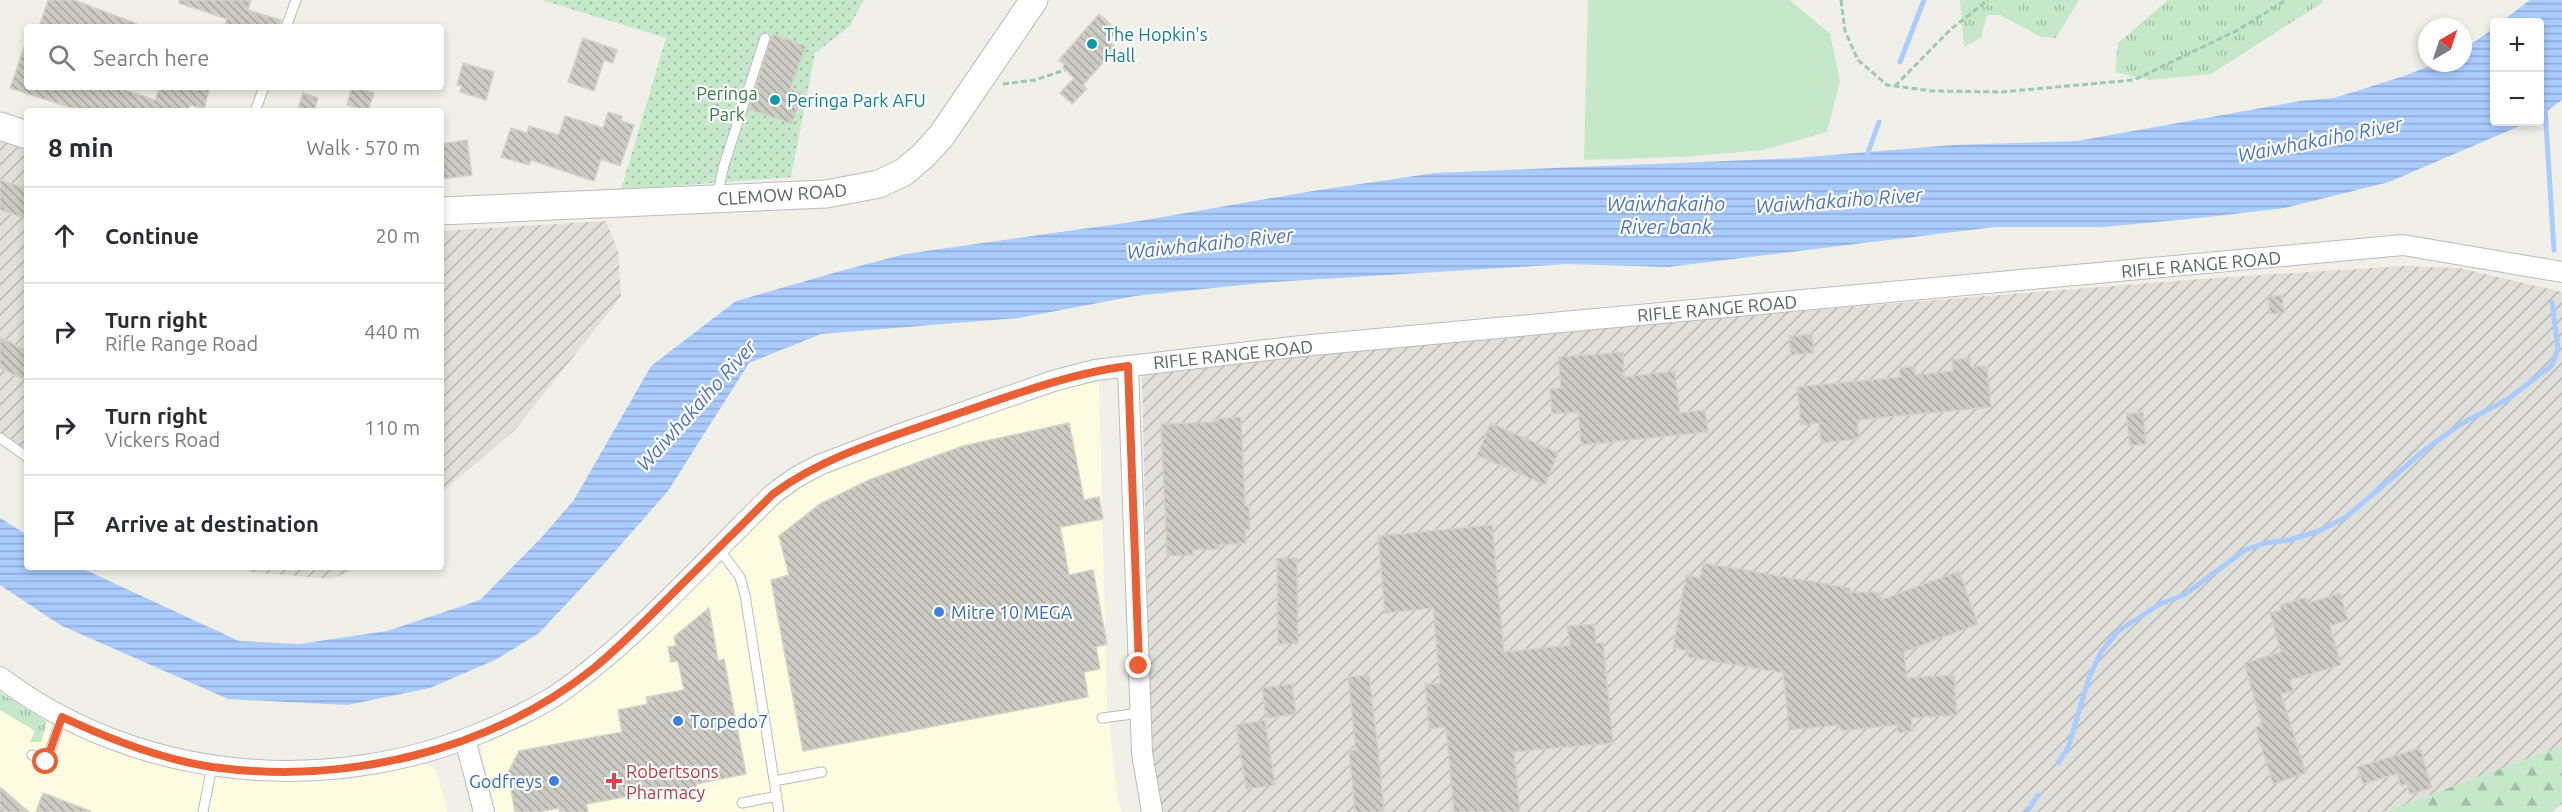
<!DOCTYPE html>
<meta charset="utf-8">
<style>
:root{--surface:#fff;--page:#f7f7f7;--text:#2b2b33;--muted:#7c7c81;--line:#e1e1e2}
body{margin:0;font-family:Ubuntu,sans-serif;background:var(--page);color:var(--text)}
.controls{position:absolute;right:18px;top:18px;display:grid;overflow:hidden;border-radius:6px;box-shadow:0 3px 9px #0003}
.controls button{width:54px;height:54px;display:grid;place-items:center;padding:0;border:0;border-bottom:2px solid var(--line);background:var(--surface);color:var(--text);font:30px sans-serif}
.compass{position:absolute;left:2418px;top:18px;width:54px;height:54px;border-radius:50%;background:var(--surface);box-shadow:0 3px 9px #0003;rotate:39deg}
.stop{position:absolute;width:18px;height:18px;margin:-14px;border:4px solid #ea5f34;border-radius:50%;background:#fff}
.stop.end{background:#ea5f34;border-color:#fff;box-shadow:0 2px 6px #0008}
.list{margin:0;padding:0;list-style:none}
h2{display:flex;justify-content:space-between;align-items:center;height:78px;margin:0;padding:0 24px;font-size:26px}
h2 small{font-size:20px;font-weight:400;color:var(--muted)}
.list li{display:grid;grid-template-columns:39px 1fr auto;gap:18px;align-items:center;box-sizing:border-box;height:96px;padding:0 24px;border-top:2px solid var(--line)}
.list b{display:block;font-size:22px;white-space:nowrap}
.list p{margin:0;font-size:20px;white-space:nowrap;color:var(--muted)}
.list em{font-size:20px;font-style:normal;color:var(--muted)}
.icon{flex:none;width:33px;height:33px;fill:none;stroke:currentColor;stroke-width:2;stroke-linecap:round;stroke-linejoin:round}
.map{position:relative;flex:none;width:2562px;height:812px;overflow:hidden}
.search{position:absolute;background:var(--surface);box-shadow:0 3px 9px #0003;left:24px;top:24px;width:420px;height:66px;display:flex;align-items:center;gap:15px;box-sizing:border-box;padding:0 21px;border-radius:6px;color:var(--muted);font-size:22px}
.panel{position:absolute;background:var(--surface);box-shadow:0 3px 9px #0003;left:24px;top:108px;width:420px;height:462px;border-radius:6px}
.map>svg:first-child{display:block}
.commercial{fill:#fefce0}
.industrial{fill:url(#industrial-furrows)}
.grass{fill:url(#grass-tufts)}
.forest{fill:url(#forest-firs)}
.park{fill:url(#park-dots)}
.garden{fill:#c5e8ca}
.water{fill:url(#water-rules)}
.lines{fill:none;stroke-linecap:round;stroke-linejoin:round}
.stream{stroke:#acf;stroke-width:5}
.building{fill:url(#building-back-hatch);stroke:#d6d3c6;stroke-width:1.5}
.lane-casing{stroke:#babbc1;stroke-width:11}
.street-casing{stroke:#babbc1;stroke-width:22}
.secondary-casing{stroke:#b9bbc1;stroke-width:29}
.path{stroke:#9ec9b1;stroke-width:3;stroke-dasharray:6 3;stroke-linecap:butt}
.lane{stroke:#fff;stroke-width:9}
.street{stroke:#fff;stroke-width:20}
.secondary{stroke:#fff;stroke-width:27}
.route{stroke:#ea5f34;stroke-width:8}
.culture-dot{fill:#0f9aa8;stroke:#fff;stroke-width:2}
.shop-dot{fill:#3f7fe0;stroke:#fff;stroke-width:2}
.health-dot{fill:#e0444e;stroke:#fff;stroke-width:2}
.labels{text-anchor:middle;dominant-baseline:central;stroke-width:4.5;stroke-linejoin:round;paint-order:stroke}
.culture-label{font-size:18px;fill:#0d838f;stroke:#fff;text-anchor:start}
.park-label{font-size:18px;fill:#348243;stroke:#fff}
.street-label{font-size:18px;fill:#5f6168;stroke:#fff}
.shop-label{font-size:18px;fill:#366cbe;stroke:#fff;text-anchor:start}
.health-label{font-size:18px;fill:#be3a42;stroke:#fff;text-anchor:start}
.water-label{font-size:20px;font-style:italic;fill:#4a73c5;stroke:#fff}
</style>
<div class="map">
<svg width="2562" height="812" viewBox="0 0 2562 812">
<defs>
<pattern id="industrial-furrows" width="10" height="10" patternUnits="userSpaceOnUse" patternTransform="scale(1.5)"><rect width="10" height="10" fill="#e0dfda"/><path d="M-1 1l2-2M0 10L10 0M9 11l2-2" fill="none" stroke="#b9b8b5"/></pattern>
<pattern id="grass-tufts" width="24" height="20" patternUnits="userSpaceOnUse" patternTransform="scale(1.5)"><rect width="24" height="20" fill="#c5e8ca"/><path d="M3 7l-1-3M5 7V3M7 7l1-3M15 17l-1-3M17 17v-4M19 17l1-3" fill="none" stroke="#a3bfa8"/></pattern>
<pattern id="forest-firs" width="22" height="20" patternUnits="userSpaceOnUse" patternTransform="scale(1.5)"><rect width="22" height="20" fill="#c5e8ca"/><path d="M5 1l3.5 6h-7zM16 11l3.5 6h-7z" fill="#a3bfa8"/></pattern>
<pattern id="park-dots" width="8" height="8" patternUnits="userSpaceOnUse" patternTransform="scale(1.5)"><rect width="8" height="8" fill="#c5e8ca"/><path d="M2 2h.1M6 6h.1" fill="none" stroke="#a3bfa8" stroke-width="1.8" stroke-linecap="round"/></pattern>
<pattern id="water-rules" width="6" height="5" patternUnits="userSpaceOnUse" patternTransform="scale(1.5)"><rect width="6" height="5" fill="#acf"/><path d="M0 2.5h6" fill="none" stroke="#8ea9d2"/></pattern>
<pattern id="building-back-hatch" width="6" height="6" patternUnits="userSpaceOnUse" patternTransform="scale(1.5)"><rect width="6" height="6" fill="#cccbc4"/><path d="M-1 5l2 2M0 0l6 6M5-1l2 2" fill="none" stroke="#a9a8a3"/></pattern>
</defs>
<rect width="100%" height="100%" fill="#f1f0e8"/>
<path class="commercial" d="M1099 382 1107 706 1118 802 1122 812H496L480 746 600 669 729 536 814 472 1005 397Z
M0 692 47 722 135 752 294 774 426 763 436 770 448 812H0Z"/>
<path class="industrial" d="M0 137 27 146V456L0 438Z
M606 221 618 251 621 297 514 431 441 493V231Z
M2403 266 2459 268 2562 292V746L2384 812H1161L1151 754 1142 379 1149 363 2214 278Z
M240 567H354L346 573 330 579 251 572Z"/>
<path class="grass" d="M1960 0H2079L2056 38 2041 37 2000 15H1987L1981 38 1964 47Z
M2168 0H2322V3L2211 74 2150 80 2115 72 2118 43Z
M0 692 47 722 41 742H30L35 731 0 710Z"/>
<path class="forest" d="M2562 746V804L2552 812H2384Z"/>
<path class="park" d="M542 0H864L849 27 815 53 791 177 621 190 666 38Z"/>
<path class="garden" d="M1588 0H1790L1830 34 1840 81 1827 132 1763 150 1682 157 1584 160Z"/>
<path class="water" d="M2530 0H2562V100L2540 116V22H2501Z
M2494 28V122H2529L2389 182 2285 208 2208 217 2104 227H1995L1668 267 1567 264 1273 282 1135 296 1019 318 821 334 749 363 668 491 603 565 539 633 497 659 430 688 347 705 228 699 60 625 0 585V518L27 535V567H79L239 641 299 644 387 631 480 600 542 537 574 500 651 366 736 301 837 272 905 254 1139 221 1313 191 1435 173 1796 158 1953 145 2077 141 2300 101 2334 98 2404 76 2437 63H2463V50Z"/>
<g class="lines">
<path class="stream" d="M1900 62 1924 0
M2545 108 2554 250
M1866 158 1879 122
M2058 763 2068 748 2089 678 2101 652 2118 631 2160 604 2184 595 2245 550 2266 543 2289 540 2319 531 2346 517 2426 449 2461 424 2508 399 2552 365 2558 349 2552 302
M2027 812 2038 795"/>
</g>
<path class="building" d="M48 0H74L140 25V27H39Z
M179 0H251L248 10 281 20 279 27H224L227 19 179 3Z
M1099 14 1118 31 1109 41 1116 48 1083 85 1087 89 1072 104 1060 93 1074 78 1063 68 1064 64 1059 60Z
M772 34 806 46 790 89 802 93 792 124 749 109Z
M583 38 617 50 613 63 604 60 594 91 568 82Z
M25 45 27 46V87H116L155 100 160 87H210L204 109 190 105 188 111H81L10 88Z
M463 63 494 72 486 100 460 92 462 86 457 85Z
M352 87 374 93 368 111 347 105Z
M303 93 318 98 314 111H297Z
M608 112 622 116 621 121 634 125 620 166 601 159 594 181 531 160 529 165 501 157 511 128 527 133 529 126 559 135 565 116 603 128Z
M467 140 472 175 441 179V144Z
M0 180 27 188V219L0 210Z
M2282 295 2284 313 2270 314 2268 297Z
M1812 334 1814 353 1791 355 1789 336Z
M0 337 27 351V381L0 368Z
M1623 352 1624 377 1675 371 1680 413 1705 410 1708 432 1581 445 1578 412 1552 414 1550 389 1561 388 1558 357Z
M1970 358 1971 367 1987 366 1991 407 1857 420 1859 439 1821 443 1819 423 1801 425 1797 387 1900 377V368L1915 366V375L1953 371 1952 360Z
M2143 412 2146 444 2130 446 2126 414Z
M1241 417 1245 506H1249L1250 530H1245L1246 543 1219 545 1220 549 1193 550V555L1167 556 1161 424 1216 422 1215 419Z
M1069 423 1084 500 1099 497 1103 519 1060 527 1069 575 1093 570 1107 644 1096 647 1100 669 1084 672 1088 697 803 751 771 580 789 575 779 536 820 504 869 480 963 446Z
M1491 423 1558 453 1545 485 1477 455Z
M1492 525 1504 652 1570 645 1567 626 1594 624 1596 643H1603L1613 743 1514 752 1520 812H1454L1446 727 1429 729 1425 684 1440 683 1433 608 1385 613 1378 536Z
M1277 558H1297L1298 644H1278Z
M1703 563 1850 588V592H1878L1883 599 1959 571 1978 624 1904 652 1907 678 1954 675 1957 715 1911 718 1913 731 1898 733 1897 725 1841 731 1840 725 1789 730 1783 673 1688 657 1689 651 1673 648 1686 575 1700 578Z
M2340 593 2348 620 2330 626 2341 665 2290 680 2293 691 2281 694 2306 773 2273 784 2255 727 2262 725 2244 663 2281 652 2270 613 2281 610 2280 605 2306 597 2308 603Z
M709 608 718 661 724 659 746 774 696 784 698 791 671 796 669 789 586 804 588 812H560L559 808 539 812H515L508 773 519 751 622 732 618 710 648 704 646 697 684 690 678 661 671 662 668 647 676 646 674 637Z
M1369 675 1378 748 1384 812H1355L1349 750H1356L1348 677Z
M1292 684 1296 714 1266 718 1262 688Z
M1265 720 1275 785 1246 789 1236 725Z
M2420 748 2432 788 2410 794 2407 784 2401 786 2397 774 2363 784 2357 767Z
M0 787 29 812H0Z
M43 793 90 811V812H36Z"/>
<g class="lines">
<defs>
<path id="lane" d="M286 27 296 0
M255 111 264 87
M717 196 724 165 765 38
M0 438 27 457
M718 548 740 577 745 595 779 812
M1102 718 1140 713
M32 755 46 762 62 717
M774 781 822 772
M742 803 777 796
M203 812 212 766"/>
<path id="street" d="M1128 366 1142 753 1152 812
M0 677C137 781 328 798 485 731 510 720 535 709 558 694 638 638 703 562 773 494L795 478 819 465 895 436 1053 381 1095 370 1301 346 2403 245 2562 272
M465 739 484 812"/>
<path id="secondary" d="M0 126 27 135
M441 211 826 194 879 184 904 172 923 156 942 135 1034 0"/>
</defs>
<use href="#lane" class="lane-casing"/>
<use href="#street" class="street-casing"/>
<use href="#secondary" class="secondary-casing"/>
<path class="path" d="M1841 0 1845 31 1858 60 1887 85 1932 91 2001 92 2134 80 2238 30 2286 0
M1003 84 1035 80 1065 70
M1895 86 1951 29 1988 0"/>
<use href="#lane" class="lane"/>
<use href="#street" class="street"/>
<use href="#secondary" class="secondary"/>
</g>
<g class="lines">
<path class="route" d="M46 762 62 717C109 739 160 759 212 767 344 785 489 752 594 668 622 645 647 619 673 593 706 560 740 527 773 494 824 456 888 438 948 417 1008 397 1066 374 1128 366L1139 666"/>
</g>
<g class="culture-dot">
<circle cx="1092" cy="44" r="6"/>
<circle cx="775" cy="100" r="6"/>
</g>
<g class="shop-dot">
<circle cx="939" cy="612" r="6"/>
<circle cx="678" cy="721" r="6"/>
<circle cx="554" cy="781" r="6"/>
</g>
<path class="health-dot" d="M611 772h6v6h6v6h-6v6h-6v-6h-6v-6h6z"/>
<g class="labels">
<g class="culture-label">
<text x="1104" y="34">The Hopkin's<tspan x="1104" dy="21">Hall</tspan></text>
<text x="787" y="100">Peringa Park AFU</text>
</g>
<g class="park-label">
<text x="727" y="93">Peringa<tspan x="727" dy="21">Park</tspan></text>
</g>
<g class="street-label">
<text transform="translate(782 194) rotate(-4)">CLEMOW ROAD</text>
<text transform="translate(2201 264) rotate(-5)">RIFLE RANGE ROAD</text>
<text transform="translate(1717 308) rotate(-5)">RIFLE RANGE ROAD</text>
<text transform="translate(1233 354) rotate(-6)">RIFLE RANGE ROAD</text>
</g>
<g class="shop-label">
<text x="951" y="612">Mitre 10 MEGA</text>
<text x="690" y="721">Torpedo7</text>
<text x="542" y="781" text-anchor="end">Godfreys</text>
</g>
<g class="health-label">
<text x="626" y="771">Robertsons<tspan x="626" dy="21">Pharmacy</tspan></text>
</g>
<g class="water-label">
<text transform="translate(2320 139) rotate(-11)">Waiwhakaiho River</text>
<text transform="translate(1839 200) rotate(-4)">Waiwhakaiho River</text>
<text x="1666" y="203">Waiwhakaiho<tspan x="1666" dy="23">River bank</tspan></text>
<text transform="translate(1210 243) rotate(-6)">Waiwhakaiho River</text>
<text transform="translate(696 405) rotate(-48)">Waiwhakaiho River</text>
</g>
</g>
</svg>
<div class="controls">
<button>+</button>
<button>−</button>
</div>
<svg class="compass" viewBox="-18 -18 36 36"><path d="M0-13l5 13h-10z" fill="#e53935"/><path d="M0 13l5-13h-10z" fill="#7c7c81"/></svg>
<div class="stop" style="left:46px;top:762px"></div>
<div class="stop end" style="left:1139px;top:666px"></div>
<div class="search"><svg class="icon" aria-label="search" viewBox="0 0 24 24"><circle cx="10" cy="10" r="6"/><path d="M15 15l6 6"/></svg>Search here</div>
<section class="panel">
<h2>8 min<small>Walk · 570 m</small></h2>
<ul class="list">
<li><svg class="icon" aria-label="ahead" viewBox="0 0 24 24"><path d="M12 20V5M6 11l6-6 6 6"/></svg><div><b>Continue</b></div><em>20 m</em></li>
<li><svg class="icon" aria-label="right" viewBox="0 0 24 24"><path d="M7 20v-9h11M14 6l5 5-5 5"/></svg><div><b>Turn right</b><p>Rifle Range Road</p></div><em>440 m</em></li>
<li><svg class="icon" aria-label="right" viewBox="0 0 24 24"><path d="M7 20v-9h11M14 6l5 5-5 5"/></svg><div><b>Turn right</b><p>Vickers Road</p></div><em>110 m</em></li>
<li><svg class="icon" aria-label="arrive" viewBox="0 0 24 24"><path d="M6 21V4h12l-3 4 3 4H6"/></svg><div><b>Arrive at destination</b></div></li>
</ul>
</section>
</div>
